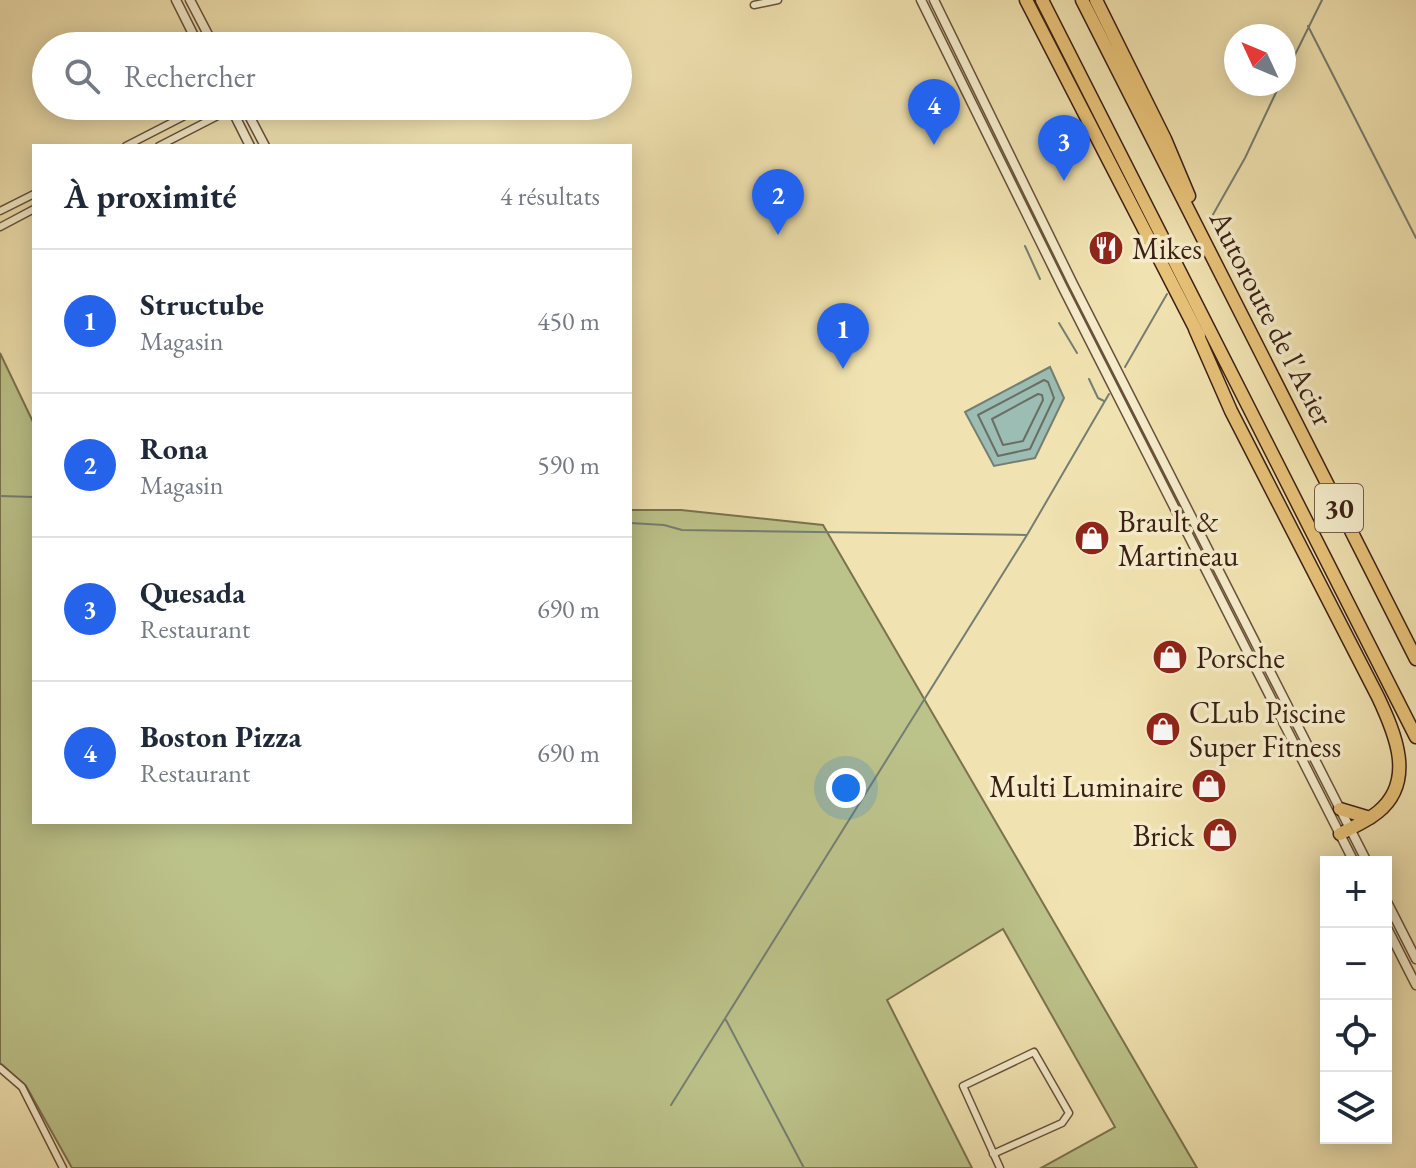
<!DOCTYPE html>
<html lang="fr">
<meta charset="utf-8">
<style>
:root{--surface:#fff;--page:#f6f6f7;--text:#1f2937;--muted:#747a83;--line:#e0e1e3;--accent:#2563eb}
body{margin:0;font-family:"EB Garamond",serif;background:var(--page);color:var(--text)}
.controls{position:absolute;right:24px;bottom:24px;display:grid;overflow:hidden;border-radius:0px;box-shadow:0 4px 20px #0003}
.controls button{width:72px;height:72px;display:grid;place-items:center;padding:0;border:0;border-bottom:2px solid var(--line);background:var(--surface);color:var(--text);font:40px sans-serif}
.compass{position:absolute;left:1224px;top:24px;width:72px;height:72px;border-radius:50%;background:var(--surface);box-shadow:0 4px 20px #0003;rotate:314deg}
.you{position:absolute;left:846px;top:788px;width:28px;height:28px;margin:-20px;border:6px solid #fff;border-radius:50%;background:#1a73e8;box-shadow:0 0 0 12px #1a73e833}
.badge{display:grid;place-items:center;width:52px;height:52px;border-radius:50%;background:var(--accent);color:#fff;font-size:26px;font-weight:700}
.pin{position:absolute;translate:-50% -66px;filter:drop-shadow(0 2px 4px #0008)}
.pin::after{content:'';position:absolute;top:42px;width:28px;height:24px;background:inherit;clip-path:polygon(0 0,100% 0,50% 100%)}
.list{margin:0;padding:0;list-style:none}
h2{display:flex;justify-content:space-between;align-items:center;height:104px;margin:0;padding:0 32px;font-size:34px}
h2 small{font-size:26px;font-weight:400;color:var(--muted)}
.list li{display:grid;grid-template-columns:52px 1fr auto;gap:24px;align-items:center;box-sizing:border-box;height:144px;padding:0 32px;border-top:2px solid var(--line)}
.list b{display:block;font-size:30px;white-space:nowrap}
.list p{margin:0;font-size:26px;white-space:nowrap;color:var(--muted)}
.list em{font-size:26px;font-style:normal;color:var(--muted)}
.icon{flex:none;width:44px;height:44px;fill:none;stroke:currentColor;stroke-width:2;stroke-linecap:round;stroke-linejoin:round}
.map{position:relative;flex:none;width:1416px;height:1168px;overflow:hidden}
.search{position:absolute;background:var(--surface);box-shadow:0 4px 20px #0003;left:32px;top:32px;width:600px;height:88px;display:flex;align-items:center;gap:20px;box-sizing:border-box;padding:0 28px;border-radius:44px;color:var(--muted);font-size:30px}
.panel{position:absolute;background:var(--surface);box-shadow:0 4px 20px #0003;left:32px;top:144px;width:600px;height:680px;border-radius:0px}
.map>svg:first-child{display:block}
.green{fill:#bcc38a;stroke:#7b724f;stroke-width:2}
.water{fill:#9cbdb3;stroke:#757e73;stroke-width:2}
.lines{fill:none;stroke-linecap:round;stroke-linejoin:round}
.shore{stroke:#6b6e64;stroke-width:2}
.stream{stroke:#757e73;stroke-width:2}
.minor-casing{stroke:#68513b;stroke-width:9}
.tertiary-casing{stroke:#68513b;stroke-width:11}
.motorway-casing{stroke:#3a2014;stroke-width:15}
.minor{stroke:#f6edcc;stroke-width:6}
.tertiary{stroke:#f6edcc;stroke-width:8}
.motorway{stroke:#e8c278;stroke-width:12}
.labels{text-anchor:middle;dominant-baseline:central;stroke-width:7;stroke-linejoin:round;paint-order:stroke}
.shield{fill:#f6edcc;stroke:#725e4b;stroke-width:2}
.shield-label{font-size:28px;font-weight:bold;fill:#3a2014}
.poi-label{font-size:30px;fill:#3a2014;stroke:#f6edcc;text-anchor:start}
.street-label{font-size:30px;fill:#3a2014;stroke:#f6edcc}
</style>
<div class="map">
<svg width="1416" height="1168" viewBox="0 0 1416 1168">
<rect width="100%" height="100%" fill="#f1e3b1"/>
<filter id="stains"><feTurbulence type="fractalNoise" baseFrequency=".0025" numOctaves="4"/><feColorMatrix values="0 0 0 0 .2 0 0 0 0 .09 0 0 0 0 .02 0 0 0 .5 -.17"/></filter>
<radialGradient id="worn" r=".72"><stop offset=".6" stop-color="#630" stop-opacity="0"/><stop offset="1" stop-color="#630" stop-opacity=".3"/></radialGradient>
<path class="green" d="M0 353 34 424V822H630V510H681L823 525 1197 1168H1041L1115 1127 1003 929 887 1000 972 1168H72L26 1086 0 1063Z"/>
<path class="water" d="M1050 367 1064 398 1035 458 994 466 965 412Z"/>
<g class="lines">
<path class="shore" d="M1044 380 1048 382 1054 398 1030 449 998 456 978 415Z
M1038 394 1042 395 1043 400 1023 441 1003 445 992 419Z"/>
<path class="stream" d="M1308 26 1416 238
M1284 77 1322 0
M1211 218 1245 158 1280 84
M1025 246 1040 279
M1185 261 1195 245
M1059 323 1077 353
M1125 367 1167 294
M1089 379 1098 398 1104 401
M0 496 34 497
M630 523 664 525 682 530 1027 535
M726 1020 804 1168
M671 1105 1027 535 1109 394"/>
<defs>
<path id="minor" d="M754 5 778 0
M126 146 204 106
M159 146 237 106
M0 211 34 194
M0 227 34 209
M0 1068 22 1087 63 1168
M993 1154 1062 1123 1069 1113 1034 1052 963 1086 1000 1168"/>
<path id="tertiary" d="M176 0 199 46
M190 0 214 46
M921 0 1063 288 1354 862
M934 0 1073 284 1367 862
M230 106 250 146
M244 106 265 146
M1386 900 1416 959
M1386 926 1416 985"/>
<path id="motorway" d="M1026 0 1199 336
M1042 0 1416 737
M1082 0 1416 659
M1096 0 1165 139 1189 196
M1195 329 1231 411 1378 697C1395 733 1416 781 1378 812 1367 821 1353 827 1340 834
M1340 809 1370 818"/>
</defs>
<use href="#minor" class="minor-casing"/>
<use href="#tertiary" class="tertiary-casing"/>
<use href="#motorway" class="motorway-casing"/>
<use href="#minor" class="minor"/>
<use href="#tertiary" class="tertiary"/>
<use href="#motorway" class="motorway"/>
</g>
<defs>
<symbol id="restaurant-disc" viewBox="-11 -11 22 22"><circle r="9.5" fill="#8f2418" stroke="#f6edcc"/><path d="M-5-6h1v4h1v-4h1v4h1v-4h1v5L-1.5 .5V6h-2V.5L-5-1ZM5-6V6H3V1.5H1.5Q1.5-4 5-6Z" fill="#fff"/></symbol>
<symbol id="shop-disc" viewBox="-11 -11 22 22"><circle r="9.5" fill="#8f2418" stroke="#f6edcc"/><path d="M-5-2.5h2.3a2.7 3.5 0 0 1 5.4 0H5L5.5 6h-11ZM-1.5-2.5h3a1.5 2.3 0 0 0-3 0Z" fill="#fff"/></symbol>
</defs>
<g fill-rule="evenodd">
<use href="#restaurant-disc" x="1086" y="228" width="40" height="40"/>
<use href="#shop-disc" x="1072" y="518" width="40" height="40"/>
<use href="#shop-disc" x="1150" y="637" width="40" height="40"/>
<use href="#shop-disc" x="1143" y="709" width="40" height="40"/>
<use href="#shop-disc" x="1189" y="766" width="40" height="40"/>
<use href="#shop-disc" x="1200" y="815" width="40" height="40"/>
</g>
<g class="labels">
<rect class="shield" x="1315" y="484" width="48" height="48" rx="6"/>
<g class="shield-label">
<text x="1339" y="508">30</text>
</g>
<g class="poi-label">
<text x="1132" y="248">Mikes</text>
<text x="1118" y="521">Brault &amp;<tspan x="1118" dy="34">Martineau</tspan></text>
<text x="1196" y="657">Porsche</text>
<text x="1189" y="712">CLub Piscine<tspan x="1189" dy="34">Super Fitness</tspan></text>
<text x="1183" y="786" text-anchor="end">Multi Luminaire</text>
<text x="1194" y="835" text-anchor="end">Brick</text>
</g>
<g class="street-label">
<text transform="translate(1272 318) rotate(63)">Autoroute de l'Acier</text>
</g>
</g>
<rect width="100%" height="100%" filter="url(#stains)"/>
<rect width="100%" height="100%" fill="url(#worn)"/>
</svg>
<div class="controls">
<button>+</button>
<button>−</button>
<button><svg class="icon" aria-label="locate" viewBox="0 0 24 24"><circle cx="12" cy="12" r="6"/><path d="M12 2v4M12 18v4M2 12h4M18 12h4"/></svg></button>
<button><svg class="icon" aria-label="layers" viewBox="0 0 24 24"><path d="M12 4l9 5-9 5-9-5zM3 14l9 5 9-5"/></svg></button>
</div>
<svg class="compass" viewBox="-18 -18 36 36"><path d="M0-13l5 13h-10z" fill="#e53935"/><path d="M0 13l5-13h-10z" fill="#747a83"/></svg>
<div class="you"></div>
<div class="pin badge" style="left:843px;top:369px">1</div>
<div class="pin badge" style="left:778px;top:235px">2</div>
<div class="pin badge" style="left:1064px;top:181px">3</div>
<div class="pin badge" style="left:934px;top:145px">4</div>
<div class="search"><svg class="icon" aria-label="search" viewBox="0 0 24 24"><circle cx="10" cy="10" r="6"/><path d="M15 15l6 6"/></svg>Rechercher</div>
<section class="panel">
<h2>À proximité<small>4 résultats</small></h2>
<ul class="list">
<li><span class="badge">1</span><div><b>Structube</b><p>Magasin</p></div><em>450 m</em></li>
<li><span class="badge">2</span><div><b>Rona</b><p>Magasin</p></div><em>590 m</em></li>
<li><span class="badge">3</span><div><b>Quesada</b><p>Restaurant</p></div><em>690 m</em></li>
<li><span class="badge">4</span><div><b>Boston Pizza</b><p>Restaurant</p></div><em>690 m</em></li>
</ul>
</section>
</div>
